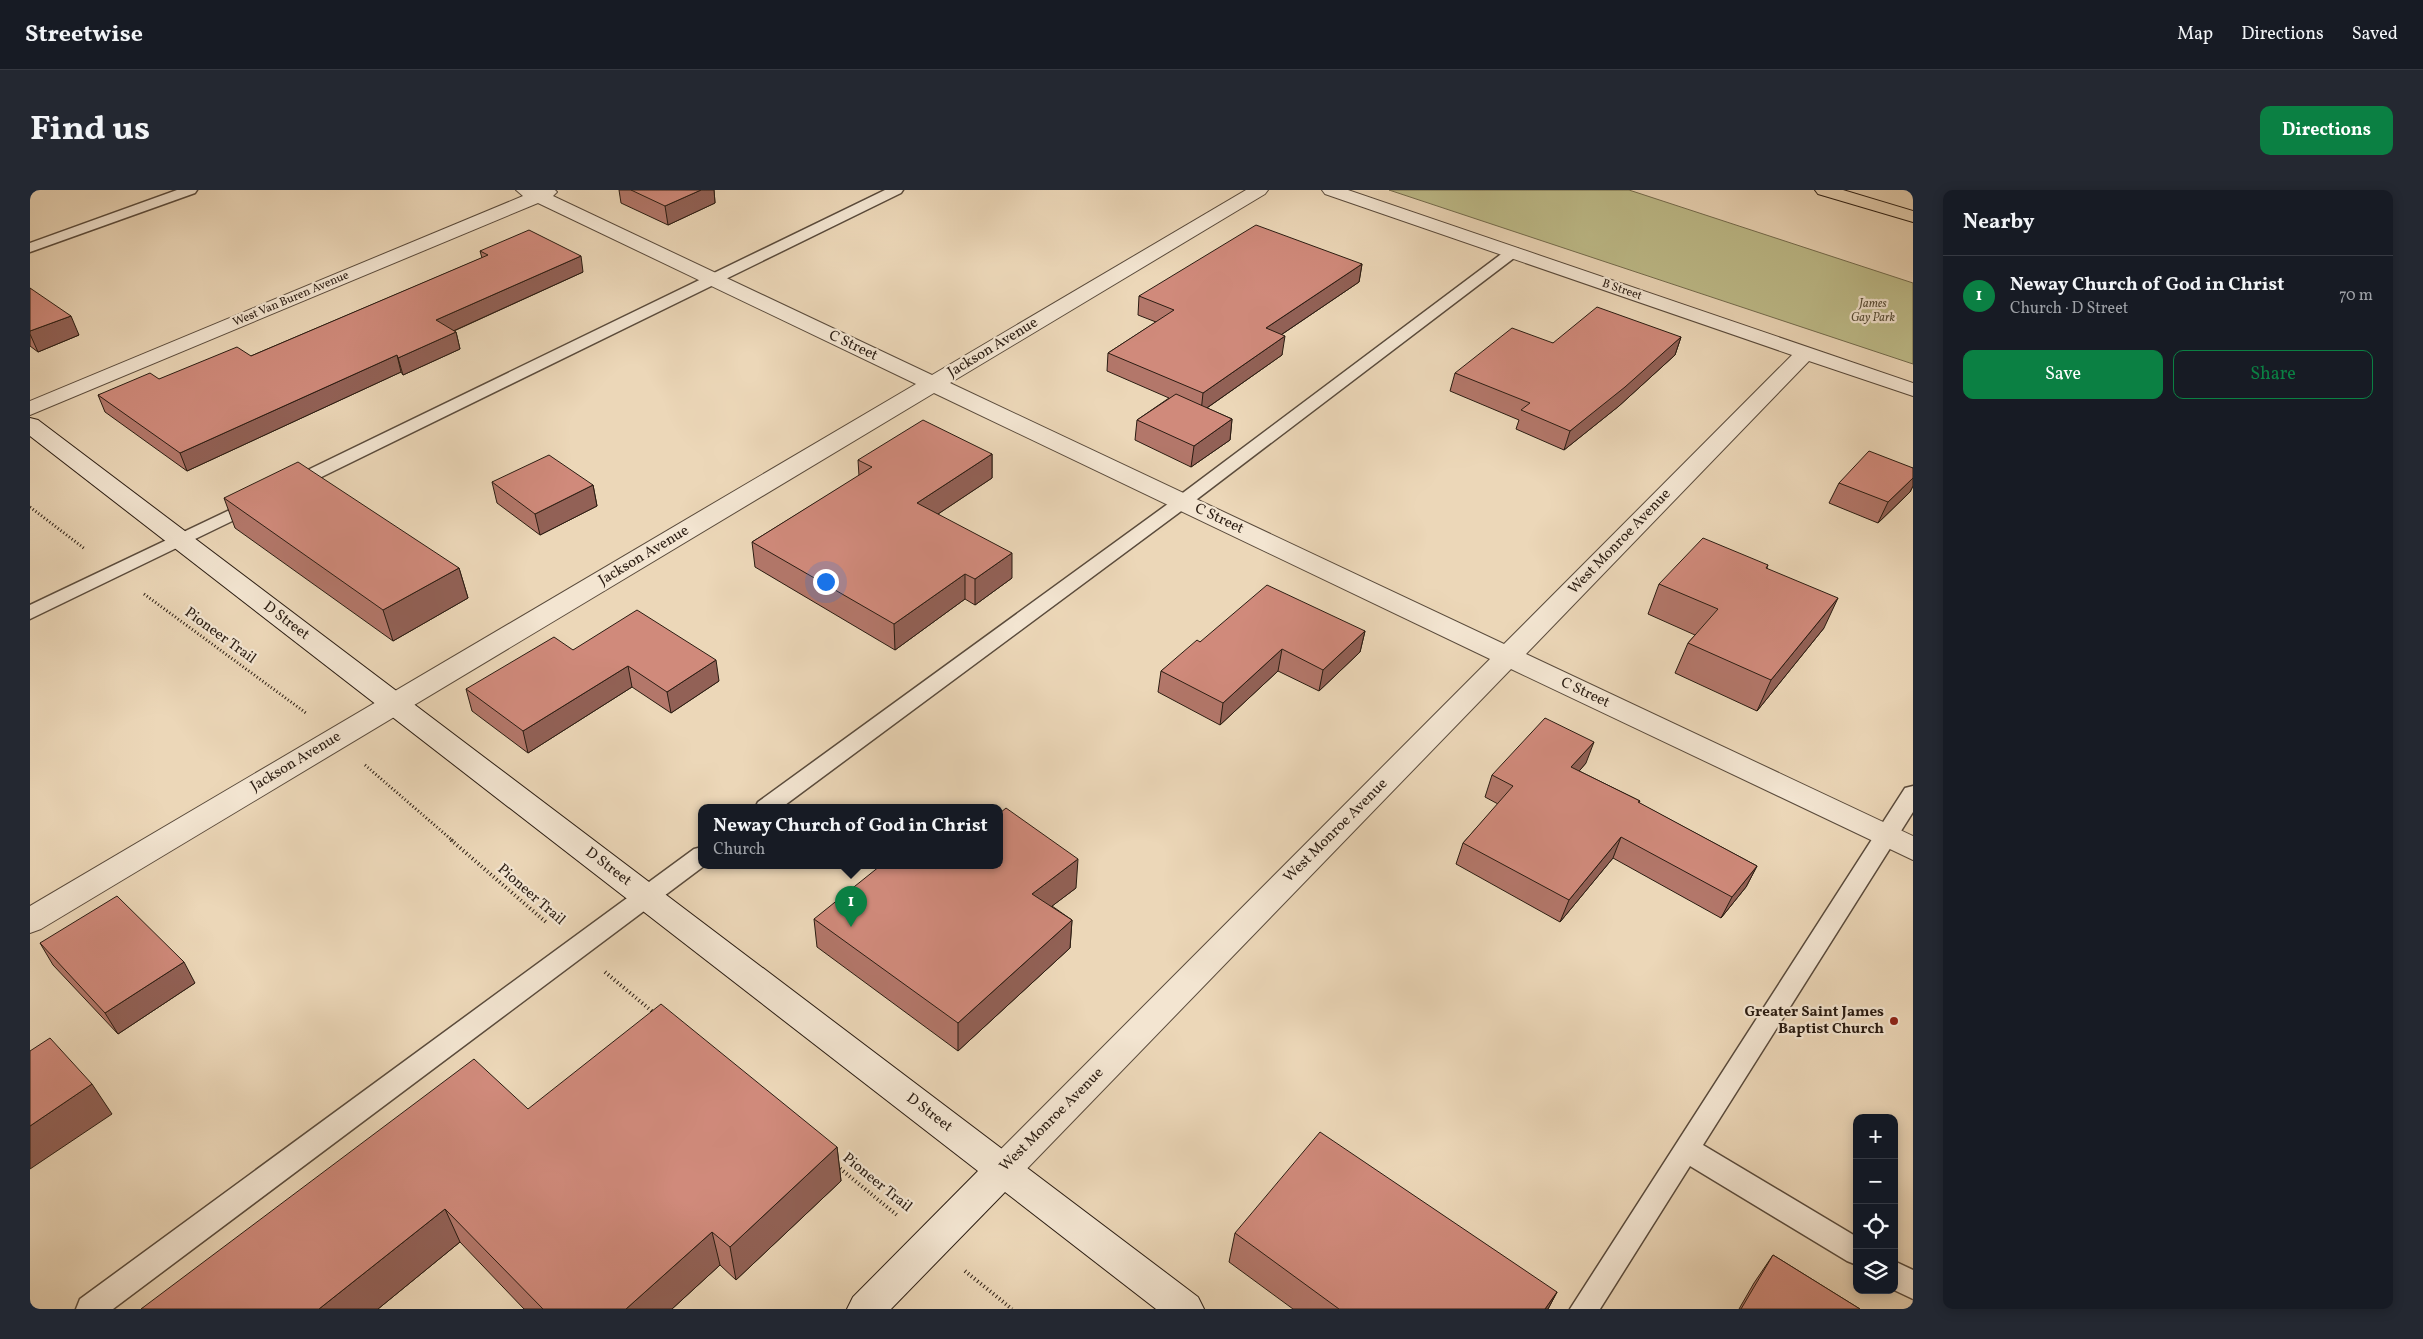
<!DOCTYPE html>
<meta charset="utf-8">
<style>
:root{--surface:#171b24;--page:#242831;--text:#f1f3f6;--muted:#9ea1a6;--line:#363941;--accent:#0b8043}
body{margin:0;font-family:Vollkorn,serif;background:var(--page);color:var(--text)}
.controls{position:absolute;right:15px;bottom:15px;display:grid;overflow:hidden;border-radius:10px;box-shadow:0 2px 12px #0003}
.controls button{width:45px;height:45px;display:grid;place-items:center;padding:0;border:0;border-bottom:1px solid var(--line);background:var(--surface);color:var(--text);font:25px sans-serif}
.you{position:absolute;left:795px;top:391px;width:18px;height:18px;margin:-12px;border:4px solid #fff;border-radius:50%;background:#1a73e8;box-shadow:0 0 0 8px #1a73e833}
.badge{display:grid;place-items:center;width:32px;height:32px;border-radius:50%;background:var(--accent);color:#fff;font-size:16px;font-weight:700}
.pin{position:absolute;translate:-50% -41px;filter:drop-shadow(0 1px 2px #0008)}
.pin::after{content:'';position:absolute;top:26px;width:18px;height:15px;background:inherit;clip-path:polygon(0 0,100% 0,50% 100%)}
.popup{position:absolute;left:668px;top:614px;width:305px;height:65px;box-sizing:border-box;display:grid;place-content:center;border-radius:10px;background:var(--surface);filter:drop-shadow(0 1px 4px #0005);font-size:16px;white-space:nowrap;color:var(--muted)}
.popup b{font-size:19px;color:var(--text)}
.popup::after{content:'';position:absolute;left:50%;top:100%;margin-left:-10px;border:10px solid transparent;border-top-color:var(--surface)}
.list{margin:0;padding:0;list-style:none}
h2{display:flex;justify-content:space-between;align-items:center;height:65px;margin:0;padding:0 20px;font-size:21px}
h2 small{font-size:16px;font-weight:400;color:var(--muted)}
.list li{display:grid;grid-template-columns:32px 1fr auto;gap:15px;align-items:center;box-sizing:border-box;height:80px;padding:0 20px;border-top:1px solid var(--line)}
.list b{display:block;font-size:19px;white-space:nowrap}
.list p{margin:0;font-size:16px;white-space:nowrap;color:var(--muted)}
.list em{font-size:16px;font-style:normal;color:var(--muted)}
.actions{display:flex;gap:10px;padding:15px 20px}
.actions a{flex:1;padding:11px 0;border:1px solid var(--accent);border-radius:10px;text-align:center;font-size:18px;color:var(--accent)}
.actions .main{background:var(--accent);color:#fff}
.icon{flex:none;width:28px;height:28px;fill:none;stroke:currentColor;stroke-width:2;stroke-linecap:round;stroke-linejoin:round}
.map{position:relative;flex:none;width:1883px;height:1119px;overflow:hidden;border-radius:10px}
header{display:flex;align-items:center;gap:30px;box-sizing:border-box;height:70px;padding:0 25px;background:var(--surface);border-bottom:1px solid var(--line)}
header strong{font-size:24px}
nav{display:flex;gap:28px;margin-inline-start:auto;font-size:18px}
.intro{display:flex;align-items:center;justify-content:space-between;box-sizing:border-box;height:120px;padding:0 30px}
h1{margin:0;font-size:35px}
.button{padding:12px 22px;border-radius:10px;background:var(--accent);color:#fff;font-size:18px;font-weight:700}
main{display:flex;gap:30px;padding:0 30px}
aside{flex:1;background:var(--surface);border-radius:10px;box-shadow:0 2px 12px #0003}
.map>svg:first-child{display:block}
.green{fill:#bebc8a;stroke:#746c4e}
.lines{fill:none;stroke-linecap:round;stroke-linejoin:round}
.lane-casing{stroke:#5a4b3c;stroke-width:3}
.street-casing{stroke:#5a4b3c;stroke-width:2}
.secondary-casing{stroke:#2a1c12;stroke-width:2}
.highway-casing{stroke:#2a1c12;stroke-width:2}
.path-far1{stroke:#2a1c12;stroke-width:3;stroke-dasharray:1 2.5;stroke-linecap:butt}
.path{stroke:#2a1c12;stroke-width:4;stroke-dasharray:1 3;stroke-linecap:butt}
.lane{fill:#f3e5d1;fill-rule:evenodd}
.street{fill:#f3e5d1;fill-rule:evenodd}
.secondary{fill:#f3e5d1;fill-rule:evenodd}
.highway{fill:#ecd7b8;fill-rule:evenodd}
.wall{fill:#b3776a;stroke:#2a1c12}
.shaded-wall{fill:#926156;stroke:#2a1c12}
.building{fill:#d08a7b;stroke:#2a1c12}
.poi-dot{fill:#8f2418;stroke:#f3e5d1;stroke-width:2}
.labels{text-anchor:middle;dominant-baseline:central;stroke-width:4.5;stroke-linejoin:round;paint-order:stroke}
.far-street-label{font-size:12px;fill:#2a1c12;stroke:#f3e5d1}
.far-park-label{font-size:12px;font-style:italic;fill:#564c36;stroke:#f3e5d1}
.street-label{font-size:15px;fill:#2a1c12;stroke:#f3e5d1}
.poi-label{font-size:15px;font-weight:bold;fill:#2a1c12;stroke:#f3e5d1;text-anchor:end}
</style>
<header>
<strong>Streetwise</strong>
<nav><a>Map</a><a>Directions</a><a>Saved</a></nav>
</header>
<div class="intro"><h1>Find us</h1><a class="button">Directions</a></div>
<main>
<div class="map">
<svg width="1883" height="1119" viewBox="0 0 1883 1119">
<rect width="100%" height="100%" fill="#ecd7b8"/>
<filter id="stains"><feTurbulence type="fractalNoise" baseFrequency=".004" numOctaves="4"/><feColorMatrix values="0 0 0 0 .2 0 0 0 0 .09 0 0 0 0 .02 0 0 0 .5 -.17"/></filter>
<radialGradient id="worn" r=".72"><stop offset=".6" stop-color="#630" stop-opacity="0"/><stop offset="1" stop-color="#630" stop-opacity=".3"/></radialGradient>
<path class="green" d="M1359 0H1599L1883 93V174Z"/>
<g class="lines">
<defs>
<path id="lane" d="M147 0H167L165 3 0 62V53Z
M855 0H873L871 3 267 299H255L252 295 255 291Z
M1483 58 1488 59 1490 62 1488 65 1158 316 751 618H725L728 612 1146 308 1478 59Z
M227 307 233 308 236 312 233 316 0 429V415Z
M1883 596V622L1673 955 1827 1047V1075L1817 1071 1660 976 1570 1119H1540L1875 598Z
M672 657 674 676 83 1119H46L50 1109 664 659Z
M1864 1071 1883 1080V1109L1864 1100Z"/>
<path id="street" d="M486 0H525L527 2 523 6 902 185 1216 0H1238L1235 4 920 193 1474 454 1762 165 1295 4 1292 0H1318L1883 193V206L1779 171 1496 464 1883 646V670L1481 479 985 991 973 995 961 991 956 980 961 969 1460 469 904 203 11 739 0 743V716L886 194 508 13 0 225V211L493 6Z"/>
<path id="secondary" d="M0 228 8 230 1168 1107 1174 1119H1126L975 1002 861 1119H817L823 1107 948 981 0 246Z"/>
<path id="highway" d="M1785 0H1813L1883 21V32L1788 4Z"/>
</defs>
<use href="#lane" class="lane-casing"/>
<use href="#street" class="street-casing"/>
<use href="#secondary" class="secondary-casing"/>
<use href="#highway" class="highway-casing"/>
<path class="path-far1" d="M0 317 55 359
M114 404 276 523
M335 575 423 651"/>
<path class="path" d="M421 650 517 733
M575 782 624 823
M807 976 868 1026
M935 1081 982 1119"/>
<use href="#lane" class="lane"/>
<use href="#street" class="street"/>
<use href="#secondary" class="secondary"/>
<use href="#highway" class="highway"/>
</g>
<path class="wall" d="M589 0H684L685 13 638 35 591 13Z
M450 61 553 82 424 141 426 142 430 159 373 185 371 182 157 281 75 222 68 205 221 166 452 68Z
M1332 74 1329 92 1251 145 1252 165 1177 218 1202 229 1200 250 1161 277 1105 250 1107 230 1139 208 1077 181 1078 163 1126 132 1108 125 1109 106Z
M0 98 49 145 8 162 0 156Z
M1651 147 1645 165 1589 216 1534 260 1486 239 1489 230 1420 201 1425 183 1523 153Z
M962 264V288L908 324 982 388 945 415 935 409 865 460 725 377 722 352 829 286 828 270Z
M1883 278V296L1880 302 1848 333 1799 313 1809 293Z
M462 292 563 295 567 316 510 345 467 313Z
M194 308 429 378 438 408 363 451 205 338Z
M1738 375 1737 378 1794 438 1727 521 1645 483 1658 453 1665 445 1618 424 1629 394Z
M1335 441 1330 462 1289 501 1248 481 1190 535 1128 502 1131 481 1170 452Z
M543 460 689 491 641 523 602 497 498 563 442 521 436 499Z
M1556 573 1549 581 1610 611 1609 613 1727 676 1716 697 1691 728 1583 668 1530 732 1426 674 1433 653 1468 614 1455 607 1462 585Z
M1046 698 1022 716 1042 730 1040 758 928 861 787 757 784 729Z
M10 753 165 793 88 844 23 775Z
M498 919 807 957 811 991 706 1090 690 1075 642 1119H494L430 1052 348 1119H111Z
M1205 1043 1527 1102 1518 1119H1263L1199 1072Z
M1743 1065 1830 1119H1709L1724 1093Z"/>
<path class="shaded-wall" d="M671 0H684L685 13 638 35 635 16Z
M551 66 553 82 410 147 406 130Z
M1332 74 1329 92 1233 157 1236 138Z
M41 126 49 145 8 162 0 144V141Z
M426 142 430 159 373 185 368 168Z
M1255 146 1252 165 1171 222 1173 203Z
M1651 147 1645 165 1589 216 1534 260 1540 241Z
M367 165 371 182 157 281 150 263Z
M1202 229 1200 250 1161 277 1164 256Z
M962 264V288L887 338V313Z
M1883 288V296L1880 302 1848 333 1858 312Z
M563 295 567 316 510 345 505 324Z
M982 363V388L945 415V389Z
M429 378 438 408 363 451 353 420Z
M935 384V409L865 460 864 434Z
M1808 408 1794 438 1727 521 1741 490Z
M1335 441 1330 462 1289 501 1293 480Z
M1252 459 1248 481 1190 535 1193 513Z
M686 470 689 491 641 523 637 502Z
M598 476 602 497 498 563 493 541Z
M1564 552 1556 573 1534 599 1541 577Z
M1591 647 1583 668 1530 732 1539 710Z
M1048 669 1046 698 1001 732 1002 704Z
M1727 676 1716 697 1691 728 1702 707Z
M1042 730 1040 758 928 861V833Z
M154 772 165 793 88 844 75 823Z
M62 894 82 924 0 979V936Z
M807 957 811 991 706 1090 700 1057Z
M415 1019 430 1052 348 1119H289Z
M682 1042 690 1075 642 1119H596Z
M1527 1102 1518 1119H1515Z"/>
<path class="building" d="M601 0H671L635 16Z
M1226 35 1332 74 1236 138 1255 146 1173 203 1078 163 1144 120 1109 106Z
M499 40 551 66 406 130 426 142 368 168 367 165 150 263 68 205 120 183 129 189 207 157 221 166 458 65 450 61Z
M0 98 41 126 0 141Z
M1567 117 1651 147 1595 197 1540 241 1491 220 1500 213 1425 183 1482 138 1523 153Z
M1146 204 1202 229 1164 256 1107 230Z
M893 230 962 264 887 313 982 363 945 389 935 384 864 434 722 352 842 277 828 270Z
M1839 261 1883 278V288L1858 312 1809 293Z
M519 265 563 295 505 324 462 292Z
M268 272 429 378 353 420 194 308Z
M1673 348 1738 375 1736 378 1808 408 1741 490 1658 453 1688 419 1629 394Z
M1237 395 1335 441 1293 480 1252 459 1193 513 1131 481 1167 450 1170 452Z
M607 420 686 470 637 502 598 476 493 541 436 499 524 447 543 460Z
M1515 528 1564 552 1541 577 1610 611 1608 612 1727 676 1702 707 1591 647 1539 710 1433 653 1483 596 1462 585Z
M976 618 1048 669 1002 704 1042 730 928 833 784 729 850 676H970V623Z
M87 706 154 772 75 823 10 753Z
M631 814 807 957 700 1057 682 1042 596 1119H513L415 1019 289 1119H111L444 869 498 919Z
M20 848 62 894 0 936V861Z
M1290 942 1527 1102 1515 1119H1309L1205 1043Z
M1743 1065 1830 1119H1711Z"/>
<circle class="poi-dot" cx="1864" cy="831" r="5"/>
<g class="labels">
<g class="far-street-label">
<text transform="translate(1592 100) rotate(19)">B Street</text>
<text transform="translate(261 109) rotate(-23)">West Van Buren Avenue</text>
</g>
<g class="far-park-label">
<text x="1843" y="114">James<tspan x="1843" dy="14">Gay Park</tspan></text>
</g>
<g class="street-label">
<text transform="translate(823 156) rotate(25)">C Street</text>
<text transform="translate(963 158) rotate(-31)">Jackson Avenue</text>
<text transform="translate(1189 329) rotate(25)">C Street</text>
<text transform="translate(1590 352) rotate(-46)">West Monroe Avenue</text>
<text transform="translate(614 366) rotate(-31)">Jackson Avenue</text>
<text transform="translate(256 431) rotate(37)">D Street</text>
<text transform="translate(190 446) rotate(36)">Pioneer Trail</text>
<text transform="translate(1555 503) rotate(25)">C Street</text>
<text transform="translate(266 572) rotate(-31)">Jackson Avenue</text>
<text transform="translate(1306 641) rotate(-45)">West Monroe Avenue</text>
<text transform="translate(578 677) rotate(37)">D Street</text>
<text transform="translate(501 705) rotate(41)">Pioneer Trail</text>
<text transform="translate(899 923) rotate(37)">D Street</text>
<text transform="translate(1022 930) rotate(-45)">West Monroe Avenue</text>
<text transform="translate(847 993) rotate(39)">Pioneer Trail</text>
</g>
<g class="poi-label">
<text x="1854" y="822">Greater Saint James<tspan x="1854" dy="17">Baptist Church</tspan></text>
</g>
</g>
<rect width="100%" height="100%" filter="url(#stains)"/>
<rect width="100%" height="100%" fill="url(#worn)"/>
</svg>
<div class="controls">
<button>+</button>
<button>−</button>
<button><svg class="icon" aria-label="locate" viewBox="0 0 24 24"><circle cx="12" cy="12" r="6"/><path d="M12 2v4M12 18v4M2 12h4M18 12h4"/></svg></button>
<button><svg class="icon" aria-label="layers" viewBox="0 0 24 24"><path d="M12 4l9 5-9 5-9-5zM3 14l9 5 9-5"/></svg></button>
</div>
<div class="you"></div>
<div class="pin badge" style="left:821px;top:737px">1</div>
<div class="popup"><b>Neway Church of God in Christ</b>Church</div>
</div>
<aside>
<h2>Nearby<small></small></h2>
<ul class="list">
<li><span class="badge">1</span><div><b>Neway Church of God in Christ</b><p>Church · D Street</p></div><em>70 m</em></li>
</ul>
<div class="actions"><a class="main">Save</a><a>Share</a></div>
</aside>
</main>
